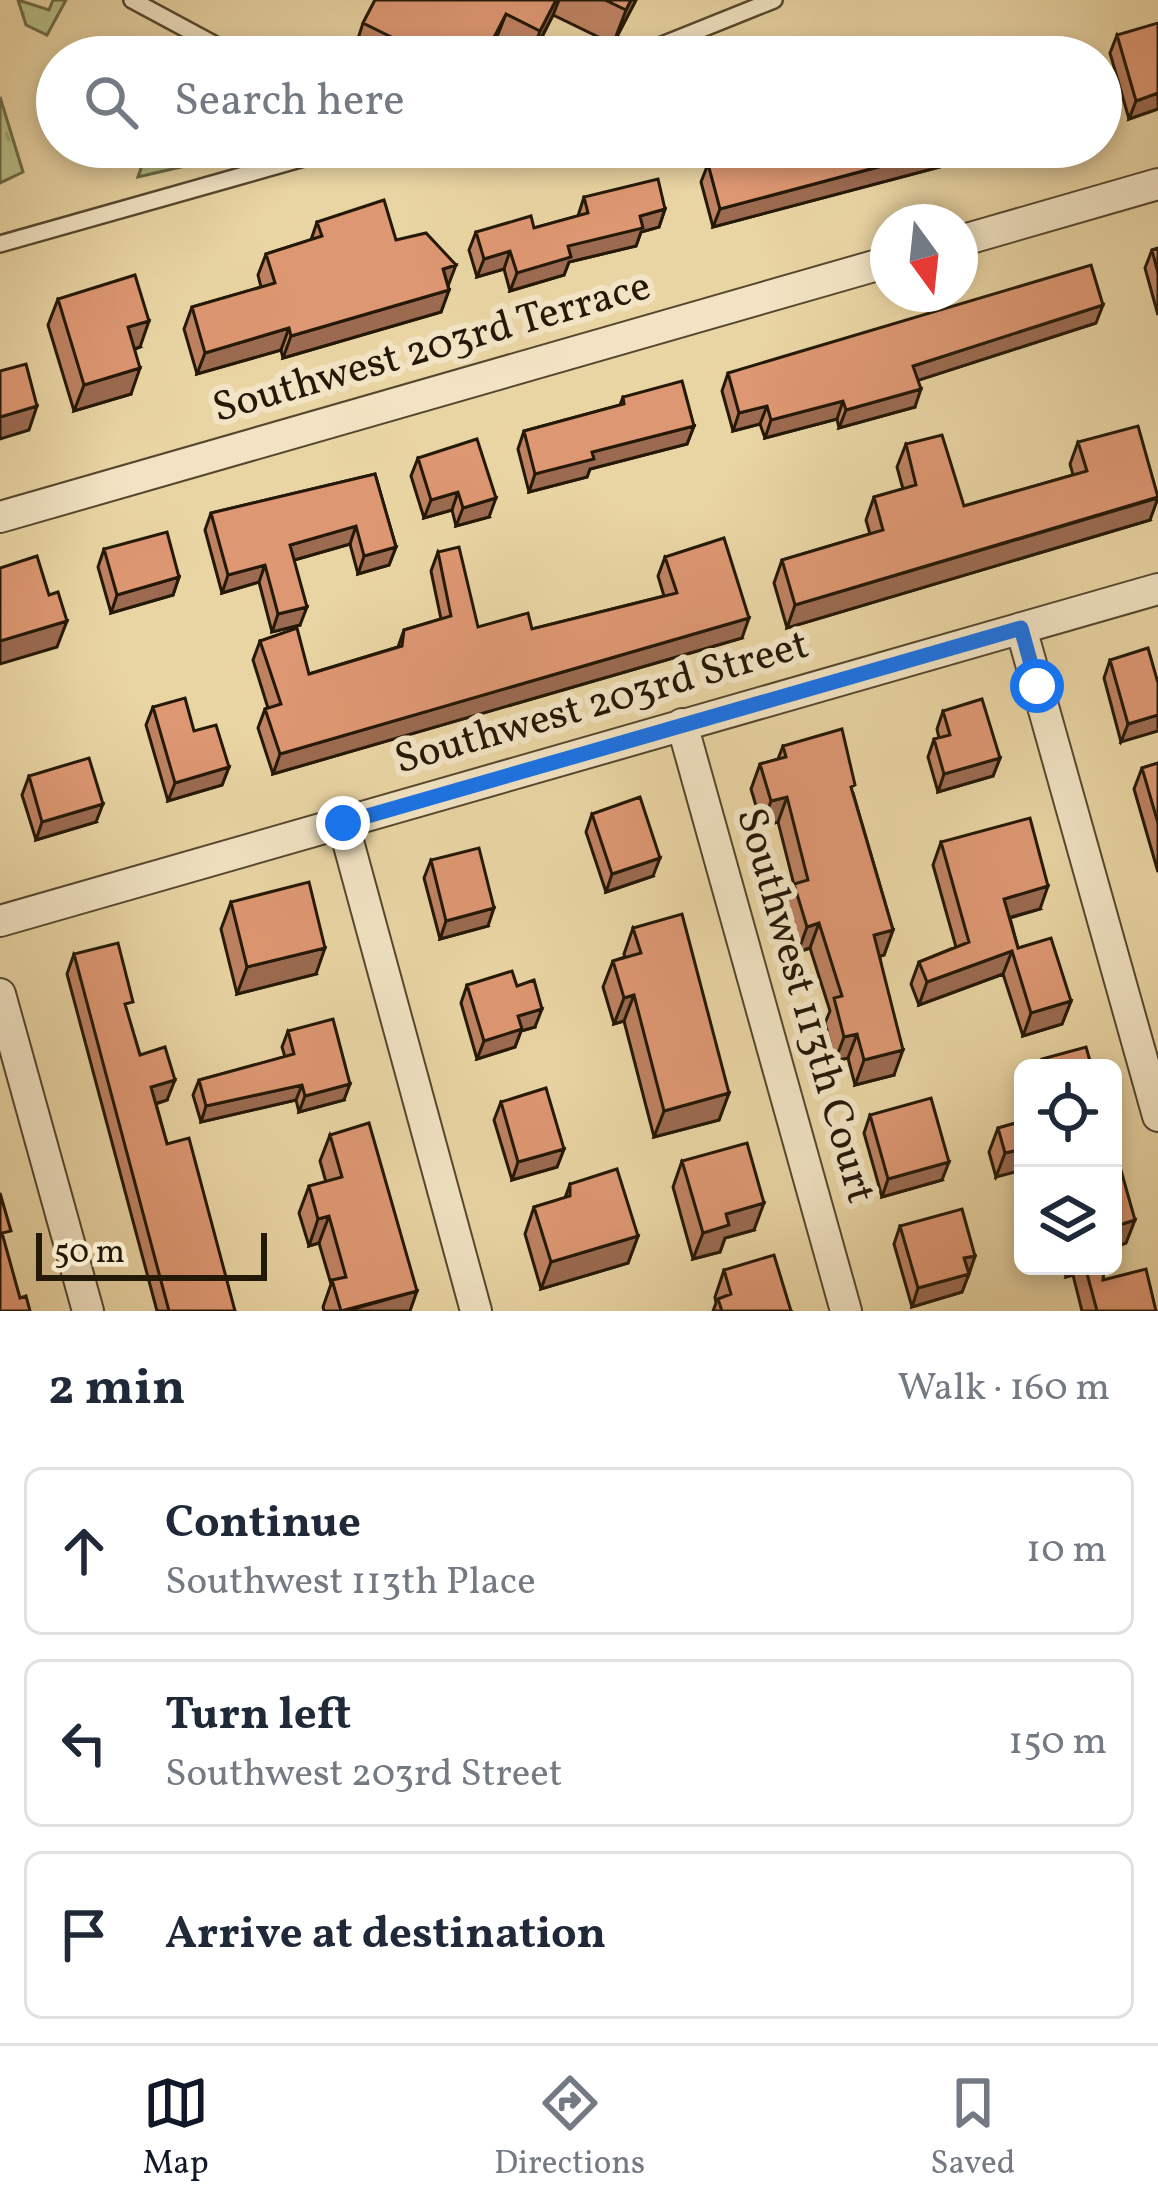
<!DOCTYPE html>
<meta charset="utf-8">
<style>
:root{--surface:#fff;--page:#f6f6f7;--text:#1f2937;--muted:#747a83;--line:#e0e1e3;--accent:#111827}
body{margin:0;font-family:Vollkorn,serif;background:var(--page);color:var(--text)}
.controls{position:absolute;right:36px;bottom:36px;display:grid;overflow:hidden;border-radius:18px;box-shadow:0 6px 18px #0003}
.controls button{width:108px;height:108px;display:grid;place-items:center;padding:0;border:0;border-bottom:3px solid var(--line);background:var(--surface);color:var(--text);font:60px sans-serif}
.compass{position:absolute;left:870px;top:204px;width:108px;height:108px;border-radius:50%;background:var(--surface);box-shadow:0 6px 18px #0003;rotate:165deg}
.scale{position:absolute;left:36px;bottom:30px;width:231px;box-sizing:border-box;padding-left:12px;border:6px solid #241806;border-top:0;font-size:33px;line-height:42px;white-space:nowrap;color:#241806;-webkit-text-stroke:9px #f1e3c3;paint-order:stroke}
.stop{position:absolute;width:36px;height:36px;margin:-27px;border:9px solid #1a73e8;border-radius:50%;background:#fff}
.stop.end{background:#1a73e8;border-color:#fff;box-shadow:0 3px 12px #0008}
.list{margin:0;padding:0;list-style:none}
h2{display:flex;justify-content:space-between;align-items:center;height:156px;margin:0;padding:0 48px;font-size:51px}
h2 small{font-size:39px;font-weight:400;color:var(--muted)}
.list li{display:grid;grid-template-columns:78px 1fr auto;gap:36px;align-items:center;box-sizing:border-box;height:168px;margin:0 24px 24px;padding:0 24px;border:3px solid var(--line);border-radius:18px}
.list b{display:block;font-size:45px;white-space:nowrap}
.list p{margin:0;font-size:39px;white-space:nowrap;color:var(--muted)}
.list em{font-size:39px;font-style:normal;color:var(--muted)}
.icon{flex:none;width:66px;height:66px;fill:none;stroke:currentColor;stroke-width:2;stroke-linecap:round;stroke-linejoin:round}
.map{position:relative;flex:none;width:1158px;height:1311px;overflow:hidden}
.search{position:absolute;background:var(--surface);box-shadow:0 6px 18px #0003;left:36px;right:36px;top:36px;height:132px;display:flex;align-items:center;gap:30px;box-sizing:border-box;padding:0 42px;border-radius:66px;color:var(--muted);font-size:45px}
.sheet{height:732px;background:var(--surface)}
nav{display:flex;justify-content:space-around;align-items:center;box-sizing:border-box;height:168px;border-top:3px solid var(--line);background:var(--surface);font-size:33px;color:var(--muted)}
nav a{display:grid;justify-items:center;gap:6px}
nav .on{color:var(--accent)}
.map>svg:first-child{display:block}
.grass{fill:url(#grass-tufts);stroke:#6d6a46;stroke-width:3}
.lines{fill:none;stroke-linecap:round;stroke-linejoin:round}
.service-casing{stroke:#55472d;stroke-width:20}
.minor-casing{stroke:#55472d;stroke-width:34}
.service{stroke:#f1e3c3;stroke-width:15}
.minor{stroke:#f1e3c3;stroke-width:30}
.wall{fill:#be8262;stroke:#241806;stroke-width:3}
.shaded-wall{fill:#9b6a50;stroke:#241806;stroke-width:3}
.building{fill:#dd9772;stroke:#241806;stroke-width:3}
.route{stroke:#1a73e8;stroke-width:15}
.labels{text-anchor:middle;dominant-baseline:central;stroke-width:12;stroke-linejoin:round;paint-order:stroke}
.street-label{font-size:42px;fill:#241806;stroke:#f1e3c3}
</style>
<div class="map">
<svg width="1158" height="1311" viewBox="0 0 1158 1311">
<defs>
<pattern id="grass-tufts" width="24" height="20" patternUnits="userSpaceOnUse" patternTransform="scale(3)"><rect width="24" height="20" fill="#b6bd86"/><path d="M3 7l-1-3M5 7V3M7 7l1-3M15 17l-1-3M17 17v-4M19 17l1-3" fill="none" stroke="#9ca272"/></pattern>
</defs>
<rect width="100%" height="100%" fill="#e9d4a3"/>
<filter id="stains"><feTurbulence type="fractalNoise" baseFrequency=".00167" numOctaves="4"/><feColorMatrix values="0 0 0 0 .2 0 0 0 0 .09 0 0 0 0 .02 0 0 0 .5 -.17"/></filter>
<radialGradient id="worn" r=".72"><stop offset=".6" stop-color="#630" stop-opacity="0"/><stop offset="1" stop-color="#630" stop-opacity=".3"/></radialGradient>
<path class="grass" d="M18 0 49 10 53 0H66L47 35 26 25Z
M0 97 23 172 0 183Z
M178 147 197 153 198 163 138 177 145 157 168 165Z"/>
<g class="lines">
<defs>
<path id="service" d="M132 0 238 57
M632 57 774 0
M0 244 343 147"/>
<path id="minor" d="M960 241 1158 184
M0 517 888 262
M1021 628 1158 1116
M682 724 846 1311
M343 823 476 1311
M0 921 1158 589
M0 994 88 1311"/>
</defs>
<use href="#service" class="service-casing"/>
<use href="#minor" class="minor-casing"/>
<use href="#service" class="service"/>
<use href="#minor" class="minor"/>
</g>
<path class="wall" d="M375 0H636L613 44 553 15 532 57H512L493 48 489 57H352L363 23Z
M1117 35 1158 109 1129 119 1110 53Z
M770 147H1015L713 227 701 182 708 164Z
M584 197 665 209 659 227 641 232 636 246 569 262 564 275 510 291 504 269 477 277 469 250 476 232 534 228 578 216Z
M317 222 396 240 448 286 449 290 441 312 283 358 281 350 197 374 184 329 192 307 261 287 258 275 266 254 311 240Z
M1158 248V315L1145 268 1152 250Z
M58 299 140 347 135 349 131 394 74 411 48 325Z
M1096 323 918 380 915 407 839 428 837 419 765 438 760 424 733 431 722 391 728 373Z
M623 397 694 426 687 444 590 469 587 477 529 492 518 449 524 431 620 405Z
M1078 442 1150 520 787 628 774 583 782 560 870 534 866 520 874 497 903 489 897 467 906 444 964 506 1073 475 1070 464Z
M418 458 489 517 456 526 452 510 424 518 411 476Z
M375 474 396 547 389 565 358 574 350 544 294 560 300 625 272 632 259 582 222 593 205 530 211 513Z
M104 549 179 577 173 595 111 613 98 567Z
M438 552 478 627 532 629 664 596 658 576 665 557 742 638 273 774 258 728 265 709 268 708 253 660 260 641 309 674 398 647 404 630 441 619 431 571Z
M1110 660 1158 683 1121 742 1104 678Z
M153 707 194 731 229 767 222 785 168 801 146 725Z
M943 711 1000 758 993 776 938 792 928 757 934 739 939 738 937 729Z
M783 746 853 793 893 930 884 955 880 956 894 1075 855 1085 848 1058 835 1061 825 1023 830 1011 810 948 798 952 785 909 794 885 778 822 762 826 751 789 760 764 778 759Z
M1158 763V872L1134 789 1142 768Z
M29 776 96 822 36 840 22 795Z
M592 814 653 876 606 892 586 832Z
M941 842 1040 909 1010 918 1018 948 1071 1001 1062 1024 1023 1036 1003 974 919 1005 911 984 919 962 956 947 933 865Z
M431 860 488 926 440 939 424 878Z
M231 902 316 974 237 994 221 929Z
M633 928 729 1093 719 1120 654 1137 624 1021 614 1024 603 987 613 961 625 957 624 954Z
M74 954 128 1016 140 1055 167 1100 156 1104 167 1144 235 1311H157L67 974Z
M467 985 517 986 535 1027 521 1031 515 1047 477 1059 461 1003Z
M288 1031 344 1100 299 1112 296 1100 201 1122 193 1095 199 1080 285 1057 282 1047Z
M501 1102 564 1149 557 1167 512 1180 494 1120Z
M870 1115 942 1180 882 1197 864 1133Z
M1023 1121 996 1177 989 1152 998 1128Z
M330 1135 410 1311H324L323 1307 331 1284 319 1243 309 1246 299 1213 309 1186 326 1182 320 1161Z
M682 1161 754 1230 725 1238 720 1252 693 1259 673 1187Z
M570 1184 638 1236 628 1263 541 1289 525 1234 534 1207 565 1198Z
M900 1226 975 1256 962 1292 912 1307 894 1244Z
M1063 1266H1104L1103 1280 1156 1311H1082L1073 1275 1066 1277Z
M724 1270 791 1311H713L716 1303 715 1297Z"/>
<path class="shaded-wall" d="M556 0H559L553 15 531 57 540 31Z
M631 0H636L613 44 626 10Z
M506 14 489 57H470Z
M1158 93V109L1129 119 1136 101Z
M953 147H1015L713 227 720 209Z
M665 209 659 227 641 232 636 246 569 262 564 275 510 291 517 273 568 246 640 216Z
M510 251 504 269 477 277 484 259Z
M456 265 448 286 443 269Z
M449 290 441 312 283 358 291 336Z
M1103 305 1096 323 907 384 913 366Z
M149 321 140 347 118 354 128 327Z
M289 328 281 350 197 374 205 353Z
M140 368 131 394 74 411 84 385Z
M921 389 915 407 839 428 846 410Z
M843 401 837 419 765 438 771 420Z
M37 406 29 430 0 439V417Z
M767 406 760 424 733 431 739 413Z
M694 426 687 444 590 469 587 477 529 492 535 474 592 452Z
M458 492 452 510 424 518 431 500Z
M496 498 489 517 456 526 463 508Z
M1158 498 1150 520 787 628 795 605Z
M356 526 350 544 284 563 290 545Z
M396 547 389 565 358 574 364 556Z
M265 565 259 582 222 593 228 575Z
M179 577 173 595 111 613 117 595Z
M307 607 300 625 272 632 278 614Z
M749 618 742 638 273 774 280 754Z
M67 621 57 647 0 664V641Z
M1158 715V731L1121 742 1128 724Z
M1000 758 993 776 938 792 944 774Z
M229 767 222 785 168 801 175 783Z
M787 797 778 822 762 826 771 801Z
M103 804 96 822 36 840 42 822Z
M660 858 653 876 606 892 612 874Z
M1048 886 1040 909 996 921 1004 899Z
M494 908 488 926 440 939 446 921Z
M819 923 810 948 798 952 807 927Z
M893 930 884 955 865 960 874 935Z
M325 948 316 974 237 994 247 967Z
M1012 951 1003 974 919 1005 927 982Z
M634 995 624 1021 614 1024 624 998Z
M1071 1001 1062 1024 1023 1036 1031 1013Z
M542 1009 535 1027 521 1031 515 1047 477 1059 484 1041 518 1016Z
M857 1034 848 1058 835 1061 844 1037Z
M903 1050 894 1075 855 1085 864 1060Z
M175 1080 167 1100 144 1107 151 1087Z
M350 1084 344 1100 299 1112 305 1096Z
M302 1085 296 1100 201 1122 206 1106Z
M729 1093 719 1120 654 1137 664 1111Z
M564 1149 557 1167 512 1180 518 1162Z
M1023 1149V1170L996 1177 1005 1153Z
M949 1162 942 1180 882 1197 888 1179Z
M764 1203 754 1230 725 1238 720 1252 693 1259 703 1233 726 1214Z
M329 1216 319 1243 309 1246 318 1219Z
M1135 1220 1126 1243 1113 1248V1227Z
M638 1236 628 1263 541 1289 551 1262Z
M975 1256 969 1274 964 1258Z
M1070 1266H1076L1073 1275 1066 1277Z
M969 1274 962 1292 912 1307 918 1288Z
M417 1291 410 1311H346Z"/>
<path class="building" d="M375 0H556L540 31 506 14 486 53 470 57H432L363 23Z
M605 0H631L626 10Z
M1158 23V93L1136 101 1117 35Z
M770 147H953L720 209 708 164Z
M658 179 665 209 640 216 643 228 568 246 571 257 517 273 510 251 484 259 476 232 531 216 534 228 588 213 584 197Z
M384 200 396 240 426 233 456 265 443 269 449 290 291 336 289 328 205 353 192 307 275 283 266 254 322 236 317 222Z
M1158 248V273L1152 250Z
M1091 265 1103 305 913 366 921 389 846 410 843 401 771 420 767 406 739 413 728 373Z
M135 275 149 321 128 327 140 368 84 385 58 299Z
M26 364 37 406 0 417V371Z
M682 381 694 426 592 452 594 459 535 474 524 431 624 404 623 397Z
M1138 426 1158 497 795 605 782 560 883 530 874 497 916 485 906 444 942 435 964 506 1087 471 1078 442Z
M477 439 496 498 463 508 458 492 431 500 418 458Z
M375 474 396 547 364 556 356 526 290 545 307 607 278 614 265 565 228 575 211 513Z
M167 532 179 577 117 595 104 549Z
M724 538 749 618 280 754 265 709 281 704 260 641 297 628 309 674 402 646 404 630 451 616 438 552 459 547 478 627 528 613 532 629 677 593 665 557Z
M37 556 49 595 58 592 67 621 0 641V568Z
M1148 648 1158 683V715L1128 724 1110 660Z
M185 698 194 731 216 725 229 767 175 783 153 707Z
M982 699 1000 758 944 774 934 739 950 735 943 711Z
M842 729 855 785 851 787 893 930 874 935 903 1050 864 1060 857 1034 844 1037 834 998 842 996 819 923 807 927 794 884 808 880 787 797 771 801 760 764 786 757 783 746Z
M89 758 103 804 42 822 29 776Z
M1158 763V823L1142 768Z
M640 797 660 858 612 874 592 814Z
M1030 818 1048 886 1004 899 1018 948 1051 938 1071 1001 1031 1013 1012 951 927 982 919 962 969 942 941 842Z
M479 848 494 908 446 921 431 860Z
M309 882 325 948 247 967 231 902Z
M682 914 729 1093 664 1111 634 995 624 998 613 961 641 953 633 928Z
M118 943 133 1002 125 1004 140 1055 165 1047 175 1080 151 1087 167 1144 189 1138 235 1311H169L74 954Z
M512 971 517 986 534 980 542 1009 518 1016 522 1029 484 1041 467 985Z
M333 1019 350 1084 305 1096 302 1085 206 1106 199 1080 294 1054 288 1031Z
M1086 1047 1092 1068H1045L1042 1059Z
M546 1088 564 1149 518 1162 501 1102Z
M931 1098 949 1162 888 1179 870 1115Z
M1023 1121V1149L1005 1153 998 1128Z
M369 1123 417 1291 341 1311 332 1280 346 1277 329 1216 318 1219 309 1186 342 1177 330 1135Z
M1113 1142 1135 1220 1113 1227Z
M747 1143 764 1203 726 1214 729 1225 703 1233 682 1161Z
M617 1169 638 1236 551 1262 534 1207 570 1196V1184Z
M0 1193 11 1231 2 1233 20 1298 26 1296 30 1311H0Z
M962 1209 975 1256 964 1258 969 1274 918 1288 900 1226Z
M774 1255 791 1311H722L718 1299 731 1294 724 1270Z
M1085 1266H1104L1103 1280 1146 1269 1156 1311H1097Z"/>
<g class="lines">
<path class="route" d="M343 823 1021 628 1037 686"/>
</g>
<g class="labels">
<g class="street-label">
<text transform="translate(432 349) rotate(-16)">Southwest 203rd Terrace</text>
<text transform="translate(602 704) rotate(-16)">Southwest 203rd Street</text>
<text transform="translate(804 1006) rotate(74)">Southwest 113th Court</text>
</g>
</g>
<rect width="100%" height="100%" filter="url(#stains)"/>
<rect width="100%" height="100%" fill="url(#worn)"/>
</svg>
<div class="controls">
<button><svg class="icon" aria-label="locate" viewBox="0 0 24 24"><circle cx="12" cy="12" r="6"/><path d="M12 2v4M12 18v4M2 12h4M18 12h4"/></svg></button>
<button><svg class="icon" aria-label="layers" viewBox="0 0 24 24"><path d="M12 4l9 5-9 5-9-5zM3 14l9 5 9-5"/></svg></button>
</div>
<svg class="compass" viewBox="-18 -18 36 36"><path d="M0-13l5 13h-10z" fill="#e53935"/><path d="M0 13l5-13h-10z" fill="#747a83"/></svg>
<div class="scale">50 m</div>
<div class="stop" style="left:1037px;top:686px"></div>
<div class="stop end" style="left:343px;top:823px"></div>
<div class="search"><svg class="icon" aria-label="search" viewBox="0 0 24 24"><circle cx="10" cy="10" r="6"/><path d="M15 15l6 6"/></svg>Search here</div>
</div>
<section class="sheet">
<h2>2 min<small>Walk · 160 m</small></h2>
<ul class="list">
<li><svg class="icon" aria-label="ahead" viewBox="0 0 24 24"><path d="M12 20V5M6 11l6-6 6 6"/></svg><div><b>Continue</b><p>Southwest 113th Place</p></div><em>10 m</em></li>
<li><svg class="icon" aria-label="left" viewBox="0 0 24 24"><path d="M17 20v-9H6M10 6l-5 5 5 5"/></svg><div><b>Turn left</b><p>Southwest 203rd Street</p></div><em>150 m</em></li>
<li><svg class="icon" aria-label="arrive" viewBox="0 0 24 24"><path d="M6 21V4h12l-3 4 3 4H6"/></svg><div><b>Arrive at destination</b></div></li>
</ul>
</section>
<nav>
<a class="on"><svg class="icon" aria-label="map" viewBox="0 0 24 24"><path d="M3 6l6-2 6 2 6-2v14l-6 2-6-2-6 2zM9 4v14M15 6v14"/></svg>Map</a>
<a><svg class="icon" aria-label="directions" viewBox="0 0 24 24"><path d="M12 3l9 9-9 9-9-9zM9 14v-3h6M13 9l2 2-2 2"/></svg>Directions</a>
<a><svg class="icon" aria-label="saved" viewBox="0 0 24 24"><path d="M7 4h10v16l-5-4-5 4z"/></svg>Saved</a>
</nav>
